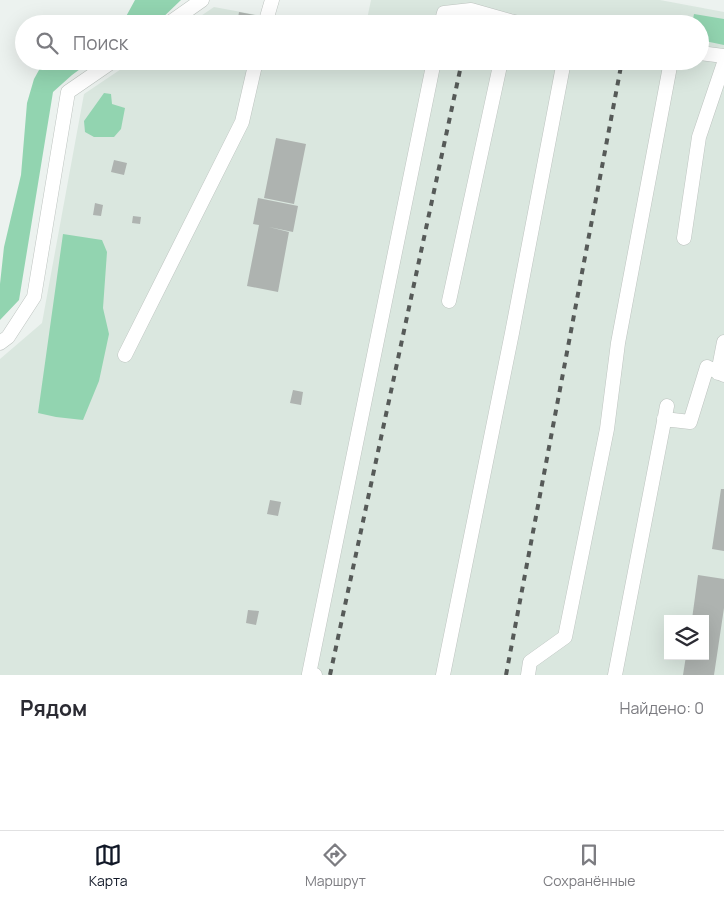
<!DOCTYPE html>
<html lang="ru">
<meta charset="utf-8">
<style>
:root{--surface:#fff;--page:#f7f7f7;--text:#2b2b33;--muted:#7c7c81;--line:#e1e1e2;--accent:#111827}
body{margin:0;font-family:Manrope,sans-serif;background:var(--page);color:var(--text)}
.controls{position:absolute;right:15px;bottom:15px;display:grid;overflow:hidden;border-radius:0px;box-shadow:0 5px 20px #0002}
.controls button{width:45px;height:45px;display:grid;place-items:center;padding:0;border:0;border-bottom:1px solid var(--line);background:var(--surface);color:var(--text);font:25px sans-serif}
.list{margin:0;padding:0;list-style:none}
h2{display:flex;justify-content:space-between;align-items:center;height:65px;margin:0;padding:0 20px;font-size:21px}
h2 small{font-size:16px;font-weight:400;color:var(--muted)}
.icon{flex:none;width:28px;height:28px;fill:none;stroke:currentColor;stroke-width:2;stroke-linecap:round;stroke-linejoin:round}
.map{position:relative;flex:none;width:724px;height:675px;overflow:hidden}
.search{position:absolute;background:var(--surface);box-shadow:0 5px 20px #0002;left:15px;right:15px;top:15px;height:55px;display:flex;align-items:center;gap:12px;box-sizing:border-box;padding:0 18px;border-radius:28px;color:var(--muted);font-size:19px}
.sheet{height:155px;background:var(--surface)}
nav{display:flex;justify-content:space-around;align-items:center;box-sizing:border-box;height:70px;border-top:1px solid var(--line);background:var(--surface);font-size:14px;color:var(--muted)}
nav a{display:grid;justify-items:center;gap:2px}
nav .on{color:var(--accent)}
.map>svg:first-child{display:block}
.built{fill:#dae7df;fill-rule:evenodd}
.forest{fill:#92d4b0}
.building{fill:#aeb3b0}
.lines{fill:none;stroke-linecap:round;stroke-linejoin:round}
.minor-casing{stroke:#bec4c0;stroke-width:15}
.minor{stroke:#fff;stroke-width:14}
.rail{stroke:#565a58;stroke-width:4;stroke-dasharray:6 6;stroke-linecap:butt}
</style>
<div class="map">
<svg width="724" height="675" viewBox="0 0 724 675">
<rect width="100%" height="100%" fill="#ecf2ef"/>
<path class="built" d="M371 0H660L724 12V675H0V359L42 323 84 94 133 61H700V24H366ZM668 619H705V656H668Z
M214 7 257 15 295 24H189Z"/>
<path class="forest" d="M135 0H181L156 24H116L123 22Z
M694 14 724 19V45L700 40V24H692Z
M44 61H91L72 75 53 92 19 300 0 320V284L4 247 21 175 27 103 34 79Z
M104 93 111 94 112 104 125 108 121 129 114 137H94L85 132 84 121Z
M63 234 102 240 107 252 103 308 109 334 99 381 83 420 56 417 38 413Z"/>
<path class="building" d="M239 12 281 20 280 24H237Z
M276 138 306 144 294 204 264 198Z
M114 160 127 163 124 175 111 172Z
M258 198 298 206 293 232 269 227 289 232 278 292 247 286 259 225 253 224Z
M95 203 103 205 101 216 93 215Z
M133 216 141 217 140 224 132 223Z
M293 390 303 392 301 405 290 403Z
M721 489H724V551L712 549Z
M270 500 281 502 278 516 267 514Z
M698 575 724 579V608L714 675H683L686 656H705V619H692Z
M248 610 259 611 256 625 246 623Z"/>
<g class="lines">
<defs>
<path id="minor" d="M168 24 202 0
M265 24 272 0
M441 24 444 13 471 10 510 21 524 24
M700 53 724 56
M684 238 699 137 724 63
M449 301 501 61
M0 343 8 337 34 297 68 92 113 61
M125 355 242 122 256 61
M718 373 724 342
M664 419 690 422 707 367 724 375
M315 675 309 674 434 61
M443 675 512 333 564 61
M528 675 530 662 565 637 607 429 618 343 671 61
M615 675 667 406"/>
</defs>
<use href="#minor" class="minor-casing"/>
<use href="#minor" class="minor"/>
<path class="rail" d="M330 675 462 61
M506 675 622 61"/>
</g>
</svg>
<div class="controls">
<button><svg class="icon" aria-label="layers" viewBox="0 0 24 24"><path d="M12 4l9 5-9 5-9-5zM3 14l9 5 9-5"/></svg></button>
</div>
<div class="search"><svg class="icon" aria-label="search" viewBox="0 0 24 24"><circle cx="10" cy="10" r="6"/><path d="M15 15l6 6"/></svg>Поиск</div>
</div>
<section class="sheet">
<h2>Рядом<small>Найдено: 0</small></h2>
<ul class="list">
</ul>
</section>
<nav>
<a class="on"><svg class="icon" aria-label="map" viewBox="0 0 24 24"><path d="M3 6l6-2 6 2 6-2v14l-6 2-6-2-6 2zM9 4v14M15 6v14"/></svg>Карта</a>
<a><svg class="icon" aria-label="directions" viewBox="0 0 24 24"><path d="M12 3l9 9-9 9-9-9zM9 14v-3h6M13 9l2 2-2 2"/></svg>Маршрут</a>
<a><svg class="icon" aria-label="saved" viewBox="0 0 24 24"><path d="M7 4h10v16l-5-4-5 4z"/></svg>Сохранённые</a>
</nav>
